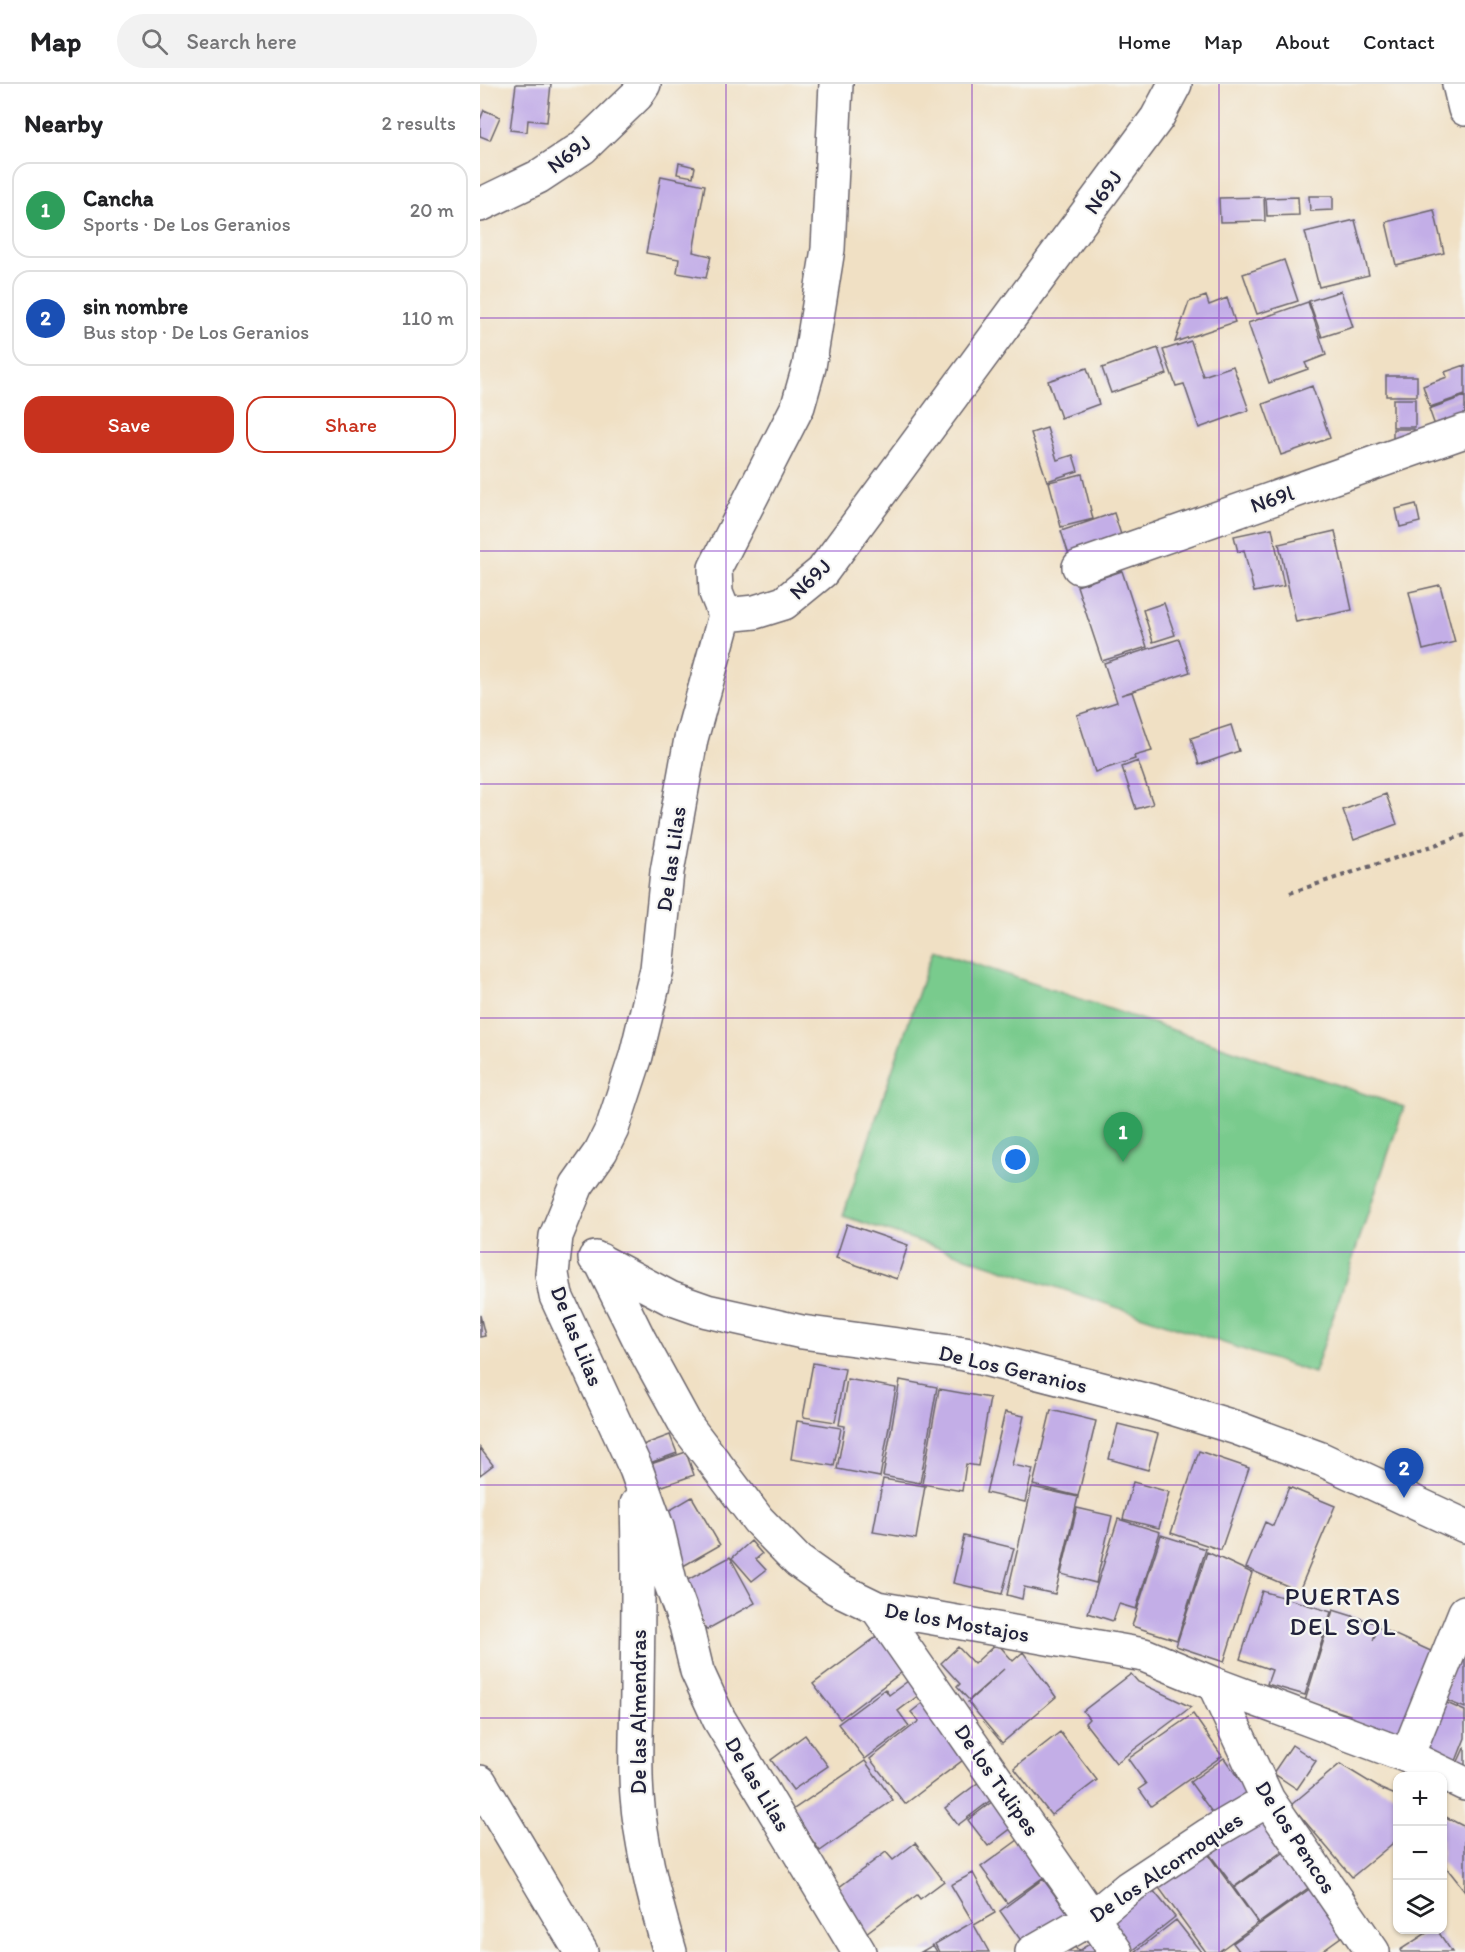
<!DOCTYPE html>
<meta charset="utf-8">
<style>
:root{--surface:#fff;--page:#f2f2f2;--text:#202124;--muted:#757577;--line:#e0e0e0;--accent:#c8321e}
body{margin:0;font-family:Itim,sans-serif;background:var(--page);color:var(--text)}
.controls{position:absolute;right:18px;bottom:18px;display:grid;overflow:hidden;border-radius:12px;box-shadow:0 2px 4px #0004}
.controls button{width:54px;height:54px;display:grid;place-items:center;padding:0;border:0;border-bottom:2px solid var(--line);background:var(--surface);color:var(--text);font:30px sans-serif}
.you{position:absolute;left:536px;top:1076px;width:21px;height:21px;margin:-15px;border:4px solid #fff;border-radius:50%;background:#1a73e8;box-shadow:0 0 0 9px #1a73e833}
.badge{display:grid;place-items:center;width:39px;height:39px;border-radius:50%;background:var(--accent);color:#fff;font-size:20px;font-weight:700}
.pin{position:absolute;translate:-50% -50px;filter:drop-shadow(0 2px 3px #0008)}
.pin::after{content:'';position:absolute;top:32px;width:21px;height:18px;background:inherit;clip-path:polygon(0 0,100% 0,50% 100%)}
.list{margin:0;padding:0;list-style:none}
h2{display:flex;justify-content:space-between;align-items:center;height:78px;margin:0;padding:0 24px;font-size:26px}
h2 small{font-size:20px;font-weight:400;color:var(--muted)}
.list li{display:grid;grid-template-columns:39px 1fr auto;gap:18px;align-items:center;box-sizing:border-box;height:96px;margin:0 12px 12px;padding:0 12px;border:2px solid var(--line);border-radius:18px}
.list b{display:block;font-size:22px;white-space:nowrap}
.list p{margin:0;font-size:20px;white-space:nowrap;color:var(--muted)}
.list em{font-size:20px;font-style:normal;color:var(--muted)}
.actions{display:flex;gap:12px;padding:18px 24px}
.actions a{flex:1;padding:14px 0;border:2px solid var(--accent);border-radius:18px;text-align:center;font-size:21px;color:var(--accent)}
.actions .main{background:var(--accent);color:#fff}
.icon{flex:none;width:33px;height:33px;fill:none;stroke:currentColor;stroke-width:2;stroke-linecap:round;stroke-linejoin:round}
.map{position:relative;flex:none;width:985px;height:1868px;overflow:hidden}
header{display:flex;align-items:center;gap:36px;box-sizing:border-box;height:84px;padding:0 30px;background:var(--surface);border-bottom:2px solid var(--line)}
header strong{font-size:28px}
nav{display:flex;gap:33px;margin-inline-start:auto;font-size:21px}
.search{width:420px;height:54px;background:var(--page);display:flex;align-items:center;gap:15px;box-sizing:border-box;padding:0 21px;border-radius:33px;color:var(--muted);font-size:22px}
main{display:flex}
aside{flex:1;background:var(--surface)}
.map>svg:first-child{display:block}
.green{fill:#79cb8d;stroke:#4e7664;stroke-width:1.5}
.building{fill:#c3aee7}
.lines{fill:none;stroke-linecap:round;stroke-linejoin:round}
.minor-casing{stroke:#6a646b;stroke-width:36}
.path{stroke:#6a646b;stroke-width:4;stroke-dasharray:4.5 4.5;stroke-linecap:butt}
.minor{stroke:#fff;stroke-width:33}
.grid{fill:none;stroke:#7b2cbf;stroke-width:1.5;stroke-opacity:0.55}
.labels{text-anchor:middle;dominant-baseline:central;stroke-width:4.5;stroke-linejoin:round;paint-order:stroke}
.street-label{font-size:22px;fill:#22223b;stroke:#f6f6f2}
.quarter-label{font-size:26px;letter-spacing:1.5px;fill:#22223b;stroke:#f6f6f2}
</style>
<header>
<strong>Map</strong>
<div class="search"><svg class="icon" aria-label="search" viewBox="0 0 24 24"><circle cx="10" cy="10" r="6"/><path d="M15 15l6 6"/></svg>Search here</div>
<nav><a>Home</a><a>Map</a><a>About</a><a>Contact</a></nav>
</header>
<main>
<aside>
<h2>Nearby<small>2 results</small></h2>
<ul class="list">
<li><span class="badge" style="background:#2e9e5b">1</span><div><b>Cancha</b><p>Sports · De Los Geranios</p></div><em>20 m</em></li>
<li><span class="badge" style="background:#1a4fb4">2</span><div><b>sin nombre</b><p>Bus stop · De Los Geranios</p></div><em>110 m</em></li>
</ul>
<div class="actions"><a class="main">Save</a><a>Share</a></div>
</aside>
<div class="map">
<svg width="985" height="1868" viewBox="0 0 985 1868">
<rect width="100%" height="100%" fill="#f6f6f2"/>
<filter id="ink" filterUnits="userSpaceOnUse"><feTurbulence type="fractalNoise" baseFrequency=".0167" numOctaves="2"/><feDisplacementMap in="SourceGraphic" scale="12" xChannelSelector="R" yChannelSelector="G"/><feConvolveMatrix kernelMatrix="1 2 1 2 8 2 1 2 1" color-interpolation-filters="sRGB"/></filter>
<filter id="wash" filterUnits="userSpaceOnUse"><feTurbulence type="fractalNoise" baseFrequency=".008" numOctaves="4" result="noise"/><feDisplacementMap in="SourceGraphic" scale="24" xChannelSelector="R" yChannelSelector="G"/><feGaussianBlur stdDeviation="1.35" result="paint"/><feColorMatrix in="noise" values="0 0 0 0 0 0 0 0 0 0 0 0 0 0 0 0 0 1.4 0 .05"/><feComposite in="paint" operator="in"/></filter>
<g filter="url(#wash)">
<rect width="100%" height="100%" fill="#f0e0c4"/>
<path class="green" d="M453 866 924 1023 834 1289 363 1132Z"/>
<g id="blocks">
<path class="building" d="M36 0H71L67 38 48 36 47 48 30 46Z
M4 26 20 33 10 56 0 52V36Z
M199 79 215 83 213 93 197 90Z
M181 92 225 101 213 168 231 172 226 194 197 189 199 175 166 169Z
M829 112H853V126L830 127Z
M784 113 785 137 740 138 739 114Z
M818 113 819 131 787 132 786 114Z
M954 126 964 169 916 181 906 138Z
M875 136 889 191 839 203 825 148Z
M804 176 818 217 777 230 763 190Z
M861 207 873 243 842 253 829 217Z
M726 212 729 221 747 214 755 238 695 258 709 218Z
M828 218 846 271 825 279 828 285 789 299 768 239Z
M711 257 723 292 753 282 769 326 719 344 704 300 696 302 683 266Z
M678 264 687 290 631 309 622 284Z
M985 281V311L950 323 943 302 967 293 965 288Z
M607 284 619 320 581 334 568 297Z
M906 292H937V312H906Z
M832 302 850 354 801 371 783 320Z
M985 312V344L959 353 949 325Z
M913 315H935V343H913Z
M567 344 577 376 593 371 598 387 567 397 551 349Z
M913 345H934L935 360H913Z
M602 390 613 435 581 443 569 398Z
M936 420 940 438 920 443 916 425Z
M634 429 644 460 591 477 581 447Z
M792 444 804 502 774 508 764 466 758 468 754 452Z
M855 447 872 526 816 538 799 460Z
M642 487 667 563 622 577 597 502Z
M960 501 975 558 943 566 929 508Z
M684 519 695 551 673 558 663 526Z
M699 555 710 588 641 611 652 608 672 667 654 672 655 675 615 688 597 631 637 618 624 579Z
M751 641 759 667 719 681 711 654Z
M658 677 673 720 656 725 642 683Z
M906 710 917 740 874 756 863 726Z
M367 1140 428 1161 417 1195 356 1174Z
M0 1231 5 1252 0 1253Z
M333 1279 365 1285 355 1338 323 1333Z
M367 1295 416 1304 400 1393 357 1385 365 1342 359 1341Z
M420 1296 457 1303 440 1399 403 1392Z
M459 1305 510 1314 498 1382 486 1380 482 1407 442 1400Z
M571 1326 616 1337 598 1412 553 1401Z
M525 1328 544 1332 532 1381 553 1385 545 1418 506 1409Z
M317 1337 361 1344 354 1382 311 1375Z
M638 1340 678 1350 668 1386 629 1375Z
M190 1351 197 1369 167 1380 160 1362Z
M0 1364 13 1381 0 1391Z
M719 1367 769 1384 741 1466 691 1449Z
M206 1368 214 1391 177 1404 168 1381Z
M403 1395 445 1402 436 1455 393 1448Z
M653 1398 689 1408 679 1444 643 1435Z
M552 1403 598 1413 575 1510 544 1503 542 1515 527 1511Z
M809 1403 855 1422 819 1507 766 1484 785 1438 793 1442Z
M212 1413 240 1461 198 1485 185 1429Z
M597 1424 632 1432 616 1499 581 1490Z
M638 1435 680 1448 656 1525 639 1520 633 1537 608 1529Z
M681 1451 726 1465 697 1556 652 1542Z
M484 1452 534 1464 522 1510 473 1499Z
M271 1457 282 1470 276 1475 286 1486 272 1497 252 1474Z
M727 1468 772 1489 744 1578 696 1562Z
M250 1473 275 1519 226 1546 200 1500Z
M782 1507 851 1528 825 1611 787 1600 792 1586 760 1575Z
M853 1526 898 1540 893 1557 898 1543 955 1569 928 1655 868 1637 870 1631 825 1617Z
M985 1543V1624L963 1615Z
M399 1551 426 1585 360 1635 333 1600Z
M517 1559 533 1577 543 1568 576 1613 522 1659 488 1618 524 1585 489 1616 477 1603 480 1600 461 1579 478 1563 494 1580Z
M651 1590 658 1598 711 1623 636 1679 605 1639 609 1635 603 1627Z
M432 1594 443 1608 418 1627 429 1642 385 1675 358 1640 405 1605 409 1611Z
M960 1616 985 1627V1654L976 1677 940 1662Z
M445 1617 487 1673 425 1720 390 1675 439 1637 431 1628Z
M713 1630 742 1672 671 1722 659 1705 666 1700 648 1675Z
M580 1648 617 1696 571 1731 534 1684Z
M325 1651 348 1682 313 1706 291 1676Z
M812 1661 836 1677 817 1705 793 1689Z
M985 1662V1686L976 1682Z
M744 1674 771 1712 737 1735 710 1698Z
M385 1677 413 1716 340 1767 311 1727Z
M860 1680 901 1705 918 1712V1755L872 1793 811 1721Z
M503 1695 516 1712 478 1741 465 1724Z
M513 1717 533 1743 508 1762 488 1736Z
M962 1731 985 1743V1807L962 1778Z
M779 1732 804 1766 754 1803 728 1768Z
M538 1756 565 1792 527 1819 501 1783Z
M435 1759 464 1797 440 1815 437 1811 386 1849 354 1807 406 1768 413 1776Z
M725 1766 778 1839 738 1868H726L677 1801Z
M806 1767 831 1802 779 1839 754 1804Z
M493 1789 515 1829 494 1841 509 1868H459L455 1860 493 1838 471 1801Z
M563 1795 591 1833 547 1865 520 1827Z
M668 1800 695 1833 651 1868 624 1834Z
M831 1804 865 1850 840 1868H760L753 1859Z
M696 1836 721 1868H655Z
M951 1846H957L972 1868H921L920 1866Z
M613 1858 620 1868H587L595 1863 598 1867Z
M453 1861 457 1868H441Z"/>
</g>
</g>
<g filter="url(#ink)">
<use href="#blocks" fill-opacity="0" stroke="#6a646b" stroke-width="1.5"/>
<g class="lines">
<defs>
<path id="minor" d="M356 0 348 165 329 283 318 322 235 484 236 509 245 531 275 528 304 519 342 488 677 34 695 0
M979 0 985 25
M0 121 58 93 102 64 157 11 164 0
M599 483 985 347
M245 531 211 655 187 788 177 885 156 972 132 1045 121 1067 97 1101 76 1152 72 1190 76 1212 156 1385 177 1443 190 1497 206 1541 217 1587 239 1635 379 1868
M115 1174 190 1214 227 1227 322 1248 485 1270 672 1318 757 1344 841 1375 985 1442
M120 1176 160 1257 206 1341 278 1436 318 1477 356 1504 397 1524 664 1571 734 1600 927 1672 985 1700
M157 1420C159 1481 158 1542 157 1603 157 1639 154 1675 157 1712 161 1764 175 1818 190 1868
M397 1524 636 1868
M734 1600 788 1716 893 1868
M927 1672 985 1528
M0 1698 101 1868
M552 1868 613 1833 648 1804 728 1751 788 1716"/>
</defs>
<use href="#minor" class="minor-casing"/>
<path class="path" d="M810 809 985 751"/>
<use href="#minor" class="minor"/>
</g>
</g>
<path class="grid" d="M246 0V1868M492 0V1868M739 0V1868M0 234H985M0 467H985M0 700H985M0 934H985M0 1168H985M0 1401H985M0 1634H985"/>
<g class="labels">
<g class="street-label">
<text transform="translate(89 70) rotate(-37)">N69J</text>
<text transform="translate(623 108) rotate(-54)">N69J</text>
<text transform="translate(792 415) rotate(-19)">N69l</text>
<text transform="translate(330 495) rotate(-44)">N69J</text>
<text transform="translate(191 775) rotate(-82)">De las Lilas</text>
<text transform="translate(97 1252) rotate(68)">De las Lilas</text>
<text transform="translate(533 1285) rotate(13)">De Los Geranios</text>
<text transform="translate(477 1538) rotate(10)">De los Mostajos</text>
<text transform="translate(158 1628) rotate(-90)">De las Almendras</text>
<text transform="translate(517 1696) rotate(55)">De los Tulipes</text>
<text transform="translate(278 1700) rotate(59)">De las Lilas</text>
<text transform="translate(816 1753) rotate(57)">De los Pencos</text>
<text transform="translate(686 1783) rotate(-34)">De los Alcornoques</text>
</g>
<g class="quarter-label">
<text x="863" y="1512">PUERTAS<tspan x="863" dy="30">DEL SOL</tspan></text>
</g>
</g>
</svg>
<div class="controls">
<button>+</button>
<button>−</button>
<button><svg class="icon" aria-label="layers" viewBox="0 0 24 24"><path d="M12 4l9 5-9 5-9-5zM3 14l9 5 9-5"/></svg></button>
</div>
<div class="you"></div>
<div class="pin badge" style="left:643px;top:1078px;background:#2e9e5b">1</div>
<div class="pin badge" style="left:924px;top:1414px;background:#1a4fb4">2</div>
</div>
</main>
